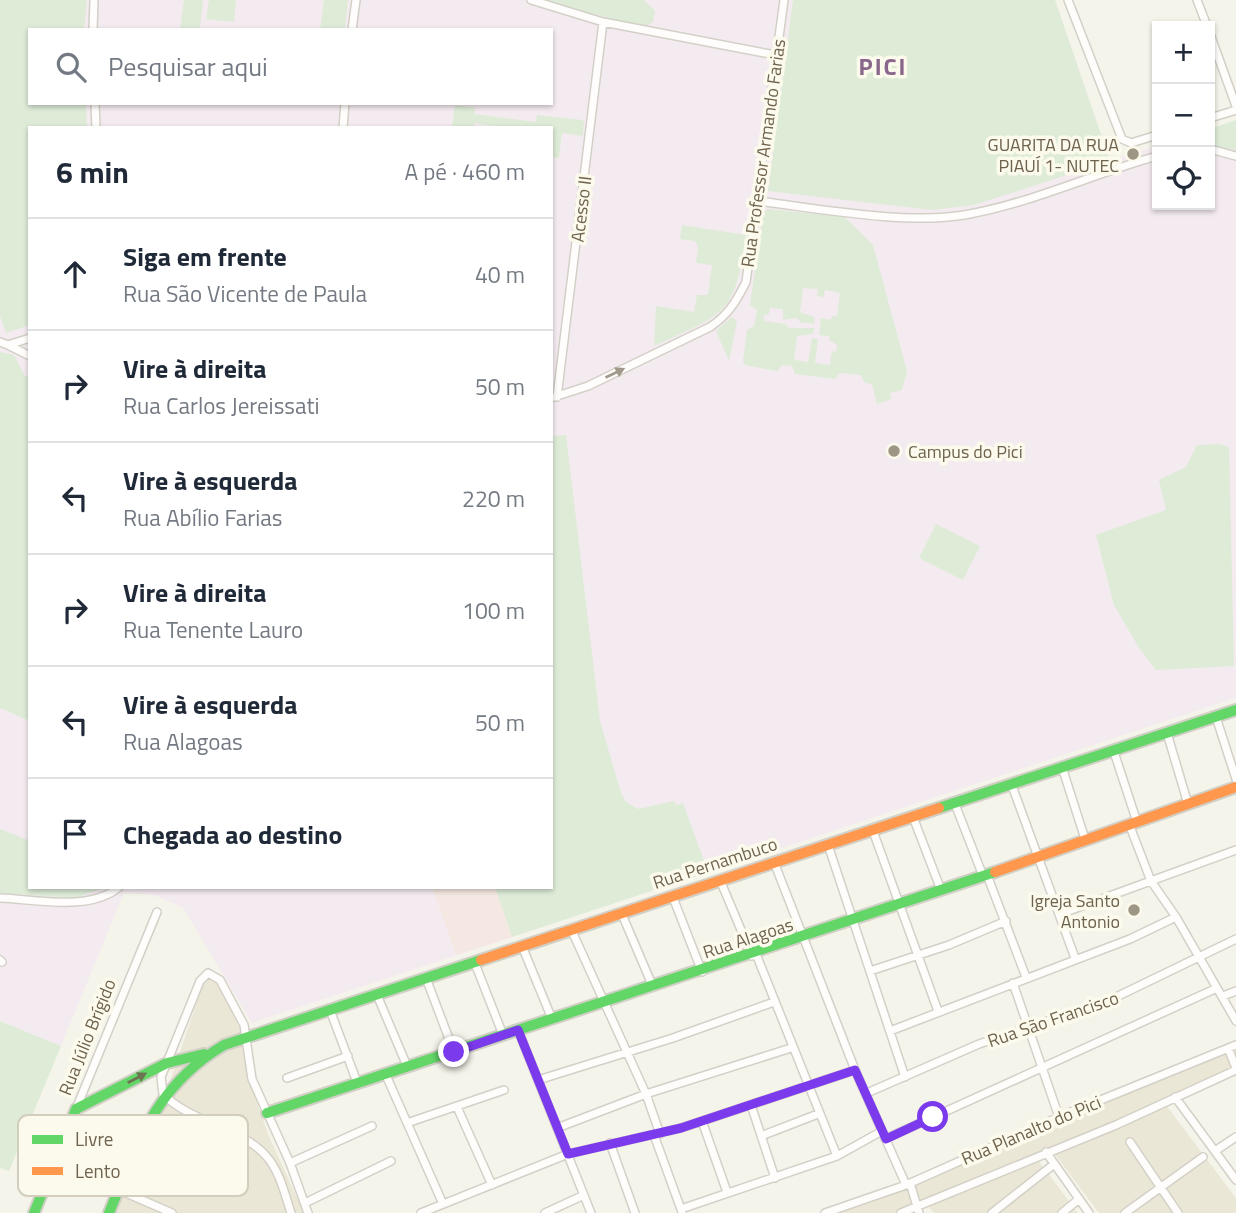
<!DOCTYPE html>
<html lang="pt">
<meta charset="utf-8">
<style>
:root{--surface:#fff;--page:#f2f2f3;--text:#1f2937;--muted:#747a83;--line:#e0e1e3}
body{margin:0;font-family:"Titillium Web",sans-serif;background:var(--page);color:var(--text)}
.controls{position:absolute;right:21px;top:21px;display:grid;overflow:hidden;border-radius:0px;box-shadow:0 2px 5px #0004}
.controls button{width:63px;height:63px;display:grid;place-items:center;padding:0;border:0;border-bottom:2px solid var(--line);background:var(--surface);color:var(--text);font:35px sans-serif}
.stop{position:absolute;width:21px;height:21px;margin:-16px;border:5px solid #7c3aed;border-radius:50%;background:#fff}
.stop.end{background:#7c3aed;border-color:#fff;box-shadow:0 2px 7px #0008}
.list{margin:0;padding:0;list-style:none}
h2{display:flex;justify-content:space-between;align-items:center;height:91px;margin:0;padding:0 28px;font-size:30px}
h2 small{font-size:23px;font-weight:400;color:var(--muted)}
.list li{display:grid;grid-template-columns:46px 1fr auto;gap:21px;align-items:center;box-sizing:border-box;height:112px;padding:0 28px;border-top:2px solid var(--line)}
.list b{display:block;font-size:26px;white-space:nowrap}
.list p{margin:0;font-size:23px;white-space:nowrap;color:var(--muted)}
.list em{font-size:23px;font-style:normal;color:var(--muted)}
.icon{flex:none;width:38px;height:38px;fill:none;stroke:currentColor;stroke-width:2;stroke-linecap:round;stroke-linejoin:round}
.map{position:relative;flex:none;width:1236px;height:1213px;overflow:hidden}
.search{position:absolute;background:var(--surface);box-shadow:0 2px 5px #0004;left:28px;top:28px;width:525px;height:77px;display:flex;align-items:center;gap:18px;box-sizing:border-box;padding:0 24px;border-radius:0px;color:var(--muted);font-size:26px}
.panel{position:absolute;background:var(--surface);box-shadow:0 2px 5px #0004;left:28px;top:126px;width:525px;height:763px;border-radius:0px}
.map>svg:first-child{display:block}
.residential{fill:#ebe7d7}
.education{fill:#f4ebf0;fill-rule:evenodd}
.medical{fill:#f5e8e2}
.green{fill:#ddebd7;fill-rule:evenodd}
.lines{fill:none;stroke-linecap:round;stroke-linejoin:round}
.street-casing{stroke:#d3d0c7;stroke-width:10}
.fast-casing{stroke:#d2cfc6;stroke-width:14}
.slow-casing{stroke:#d2cfc6;stroke-width:14}
.street{stroke:#fefdfc;stroke-width:7}
.fast{stroke:#63d668;stroke-width:10}
.slow{stroke:#ff974d;stroke-width:10}
.oneway{fill:#a1998b}
.oneway2{fill:#6d7452}
.route{stroke:#7c3aed;stroke-width:9}
.poi-dot{fill:#9e9685;stroke:#fcfaec;stroke-width:2.5}
.labels{text-anchor:middle;dominant-baseline:central;stroke-width:7;stroke-linejoin:round;paint-order:stroke}
.poi-label{font-size:18px;fill:#6f634e;stroke:#fcfaec;text-anchor:end}
.street-label{font-size:18px;fill:#6f634e;stroke:#fcfaec}
.district-label{font-size:24px;font-weight:bold;letter-spacing:2px;fill:#89668b;stroke:#fcfaec}
.key{fill:#fcfaec;stroke:#d2cdbd;stroke-width:2}
.key-label{font-size:19px;fill:#6f634e}
</style>
<div class="map">
<svg width="1236" height="1213" viewBox="0 0 1236 1213">
<rect width="100%" height="100%" fill="#f5f4ea"/>
<path class="residential" d="M210 977 217 981 247 1044 246 1071 268 1134 304 1213H116L164 1100 204 980Z
M1236 1043V1071L1168 1097 912 1210 901 1213H833Z
M1166 1105 1236 1198V1213H1099L1054 1153Z
M1037 1159 1078 1213H934L927 1205Z"/>
<path class="education" d="M0 0H1055L1110 160 1157 146V205H1210V129L1236 120V698L252 1023 183 908 154 895 124 893 61 1046 0 1021ZM30 30H551V103H30ZM30 128H551V887H30Z"/>
<path class="medical" d="M432 887H495L512 937 456 955Z"/>
<path class="green" d="M0 0H87L84 30H30V103H86L87 128H30V325L6 333 0 316Z
M184 0H203L200 30H180Z
M209 0H236L234 22 206 19Z
M324 0H348L345 30H320Z
M539 0H644L655 11 653 22 645 27Z
M793 0H1055L1110 161 974 205 932 210 768 191Z
M455 105 475 108 474 114 536 122 537 115 582 120 584 122 583 136 562 133 559 158 551 157V128H509L474 123 473 128H452Z
M1236 120V150L1210 145V129Z
M768 209 845 217 873 245 907 371 902 390 890 393 891 399 877 404 872 384 865 383 861 375 840 373 835 379 795 374 792 366 782 365 777 371 745 365 743 361 747 330 754 326 757 310 750 305 763 213ZM803 288 818 289 817 296 824 297 825 290 840 293 837 316H832L831 320 821 318 819 335 829 336V340L837 345 836 352 832 351 830 365 815 363 818 339 812 338 808 362 794 360 797 336 812 334 815 328H789L785 324 765 321 763 316 769 314 770 308 783 309V320L797 318 800 322 815 324 814 317 800 312Z
M682 225 746 235C735 316 725 313 654 346L656 306 694 312 697 295H708L712 265 696 263 698 247 695 241 680 239Z
M732 317 737 321 729 361 716 331Z
M0 352 14 355 25 376H30V721L0 708Z
M566 435 600 721 621 793 626 802 638 809 674 801 676 805 683 803 708 872 512 937 495 887H551V436Z
M1220 444 1229 447 1234 666 1156 670 1139 648 1114 605 1096 535 1166 510 1159 480 1186 467 1197 445Z
M936 524 980 546 963 580 919 558Z
M0 829 30 841V887H107L75 898 0 893Z
M0 1021 61 1046 9 1171 0 1168Z"/>
<g class="lines">
<defs>
<path id="street" d="M531 0 603 22 770 54
M1068 0 1122 139 1131 143 1157 135
M1197 0 1207 26
M93 30 94 0
M352 30 356 0
M1210 34 1236 106
M95 103 96 128
M1210 118 1236 110
M343 128 345 103
M1210 149 1236 156
M757 201C816 208 906 225 964 215 1029 204 1093 174 1157 156
M0 342 8 345 30 338
M8 345 30 356
M557 397 603 22
M551 398 588 386 710 327C728 315 736 302 746 282L784 0
M1216 717 1236 779
M1167 733 1188 804
M1114 752 1137 822
M1062 767 1085 839
M1011 783 1075 958
M955 804 983 876
M913 817 941 890
M1129 824 1151 881 1176 917 1236 1021
M873 831 938 1011
M828 845 905 1077
M774 862 855 1070 906 1185
M987 875 1026 977
M720 880 752 956
M672 895 702 972
M0 898C35 899 90 912 119 887
M621 912 653 987
M1060 914 1236 850
M571 929 646 1094 660 1134
M522 946 552 1019
M756 954 837 1156
M0 960 2 962
M474 961 503 1035
M870 971 949 945 1006 921
M426 978 454 1052
M1013 983 1059 1117
M377 995 407 1066
M1223 996 1236 991
M330 1010 357 1082
M518 1030 591 1213
M890 1031 1130 939 1176 917
M1228 1048 1236 1068
M385 1073 443 1204
M287 1078 348 1056
M538 1080 673 1038 774 1002
M867 1093 979 1044 1110 1000 1236 939
M1175 1097 1236 1180
M751 1105 775 1178
M457 1107 492 1185
M76 1109 157 912
M702 1121 727 1192
M407 1123 504 1090
M557 1128 646 1094 791 1048
M654 1135 682 1212
M761 1136 818 1114
M885 1139 1217 988
M1130 1142 1178 1213
M610 1143 635 1213
M1215 1151 1236 1137
M1046 1152 1089 1213
M290 1163 372 1126
M910 1183 919 1213
M119 1190 172 1213
M305 1203 391 1161
M681 1209 837 1156 882 1131
M291 1213C285 1195 280 1172 267 1157 243 1128 191 1123 163 1094L161 1077 200 981 208 973 220 980 244 1025 252 1079 290 1163 308 1213
M421 1213 568 1154 681 1128 855 1070
M545 1213 584 1195
M825 1213 906 1185 1059 1117 1236 1045
M901 1213 1116 1125 1236 1070
M992 1213 1053 1165
M1062 1213 1079 1199
M1125 1213 1203 1157"/>
<path id="fast" d="M939 808 1236 710
M267 1113 995 872
M34 1213 76 1109 167 1063 204 1054
M109 1213C138 1143 155 1086 224 1045L481 960"/>
<path id="slow" d="M995 872 1236 787
M481 960 939 808"/>
</defs>
<use href="#street" class="street-casing"/>
<use href="#fast" class="fast-casing"/>
<use href="#slow" class="slow-casing"/>
<use href="#street" class="street"/>
<use href="#fast" class="fast"/>
<use href="#slow" class="slow"/>
</g>
<defs><path id="oneway-solid" d="M-6-.8H1V-3.2L6.5 0L1 3.2V.8H-6Z" transform="scale(1.75)"/></defs>
<use class="oneway" href="#oneway-solid" transform="translate(615 373) rotate(-26)"/>
<use class="oneway2" href="#oneway-solid" transform="translate(137 1078) rotate(-27)"/>
<g class="lines">
<path class="route" d="M454 1052 518 1030 568 1154 681 1128 855 1070 886 1139 933 1117"/>
</g>
<g class="poi-dot">
<circle cx="1133" cy="154" r="7"/>
<circle cx="894" cy="451" r="7"/>
<circle cx="1134" cy="910" r="7"/>
</g>
<g class="labels">
<g class="poi-label">
<text x="1119" y="144">GUARITA DA RUA<tspan x="1119" dy="21">PIAUÍ 1- NUTEC</tspan></text>
<text x="908" y="451" text-anchor="start">Campus do Pici</text>
<text x="1120" y="900">Igreja Santo<tspan x="1120" dy="21">Antonio</tspan></text>
</g>
<g class="street-label">
<text transform="translate(763 153) rotate(-82)">Rua Professor Armando Farias</text>
<text transform="translate(581 209) rotate(-83)">Acesso II</text>
<text transform="translate(715 863) rotate(-18)">Rua Pernambuco</text>
<text transform="translate(748 938) rotate(-18)">Rua Alagoas</text>
<text transform="translate(1053 1019) rotate(-19)">Rua São Francisco</text>
<text transform="translate(87 1037) rotate(-68)">Rua Júlio Brígido</text>
<text transform="translate(1031 1130) rotate(-23)">Rua Planalto do Pici</text>
</g>
<g class="district-label">
<text x="883" y="66">PICI</text>
</g>
</g>
<rect x="18" y="1115" width="230" height="81" rx="10" class="key"/>
<rect x="32" y="1135" width="31" height="9" fill="#63d668"/>
<rect x="32" y="1167" width="31" height="8" fill="#ff974d"/>
<g class="key-label">
<text x="75" y="1146">Livre</text>
<text x="75" y="1178">Lento</text>
</g>
</svg>
<div class="controls">
<button>+</button>
<button>−</button>
<button><svg class="icon" aria-label="locate" viewBox="0 0 24 24"><circle cx="12" cy="12" r="6"/><path d="M12 2v4M12 18v4M2 12h4M18 12h4"/></svg></button>
</div>
<div class="stop" style="left:933px;top:1117px"></div>
<div class="stop end" style="left:454px;top:1052px"></div>
<div class="search"><svg class="icon" aria-label="search" viewBox="0 0 24 24"><circle cx="10" cy="10" r="6"/><path d="M15 15l6 6"/></svg>Pesquisar aqui</div>
<section class="panel">
<h2>6 min<small>A pé · 460 m</small></h2>
<ul class="list">
<li><svg class="icon" aria-label="ahead" viewBox="0 0 24 24"><path d="M12 20V5M6 11l6-6 6 6"/></svg><div><b>Siga em frente</b><p>Rua São Vicente de Paula</p></div><em>40 m</em></li>
<li><svg class="icon" aria-label="right" viewBox="0 0 24 24"><path d="M7 20v-9h11M14 6l5 5-5 5"/></svg><div><b>Vire à direita</b><p>Rua Carlos Jereissati</p></div><em>50 m</em></li>
<li><svg class="icon" aria-label="left" viewBox="0 0 24 24"><path d="M17 20v-9H6M10 6l-5 5 5 5"/></svg><div><b>Vire à esquerda</b><p>Rua Abílio Farias</p></div><em>220 m</em></li>
<li><svg class="icon" aria-label="right" viewBox="0 0 24 24"><path d="M7 20v-9h11M14 6l5 5-5 5"/></svg><div><b>Vire à direita</b><p>Rua Tenente Lauro</p></div><em>100 m</em></li>
<li><svg class="icon" aria-label="left" viewBox="0 0 24 24"><path d="M17 20v-9H6M10 6l-5 5 5 5"/></svg><div><b>Vire à esquerda</b><p>Rua Alagoas</p></div><em>50 m</em></li>
<li><svg class="icon" aria-label="arrive" viewBox="0 0 24 24"><path d="M6 21V4h12l-3 4 3 4H6"/></svg><div><b>Chegada ao destino</b></div></li>
</ul>
</section>
</div>
